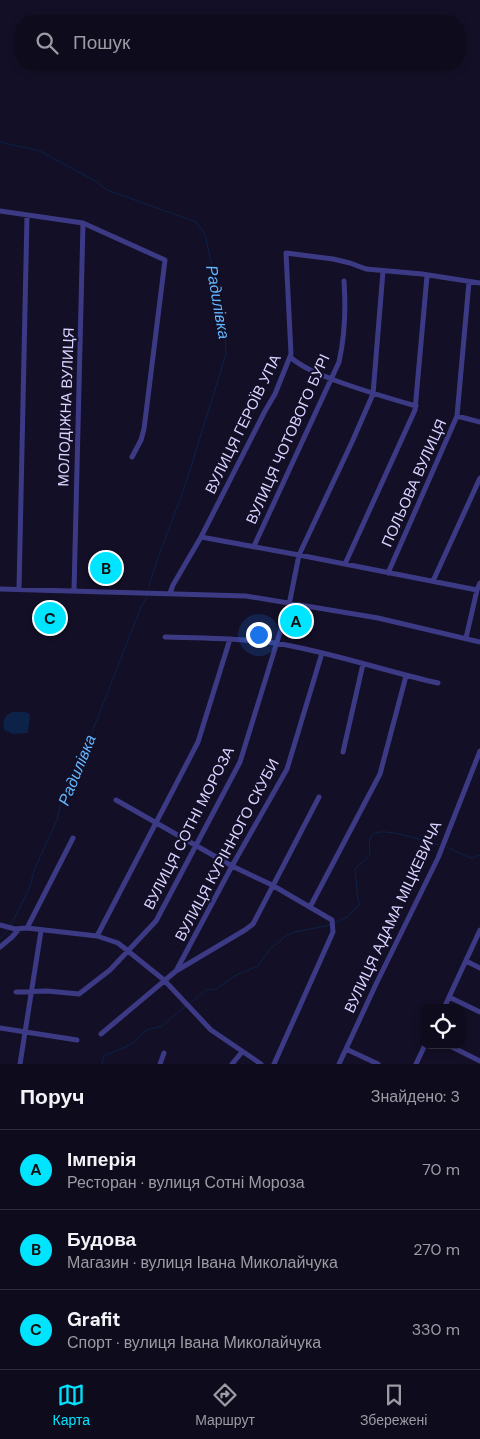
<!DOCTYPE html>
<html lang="uk">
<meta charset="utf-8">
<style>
:root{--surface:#0e0b1c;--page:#171425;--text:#f1f3f6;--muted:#9b9ba3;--line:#2e2b3b;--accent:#00e5ff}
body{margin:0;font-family:"DM Sans",sans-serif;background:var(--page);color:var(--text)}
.controls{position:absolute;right:15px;bottom:15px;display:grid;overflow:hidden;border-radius:10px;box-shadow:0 2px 8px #0003}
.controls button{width:45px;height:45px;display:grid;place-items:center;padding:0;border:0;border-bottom:1px solid var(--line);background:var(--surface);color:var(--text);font:25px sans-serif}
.you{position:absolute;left:258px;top:634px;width:18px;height:18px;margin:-12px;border:4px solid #fff;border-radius:50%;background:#1a73e8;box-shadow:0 0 0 8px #1a73e833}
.badge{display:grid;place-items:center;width:32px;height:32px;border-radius:50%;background:var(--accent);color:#111;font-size:16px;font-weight:700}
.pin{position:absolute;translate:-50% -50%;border:2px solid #fff;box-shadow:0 1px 5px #0006}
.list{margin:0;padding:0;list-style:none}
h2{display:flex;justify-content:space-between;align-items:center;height:65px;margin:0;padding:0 20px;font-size:21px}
h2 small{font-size:16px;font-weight:400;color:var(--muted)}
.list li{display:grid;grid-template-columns:32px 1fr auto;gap:15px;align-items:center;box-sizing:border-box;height:80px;padding:0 20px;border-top:1px solid var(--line)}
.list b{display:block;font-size:19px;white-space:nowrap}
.list p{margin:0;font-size:16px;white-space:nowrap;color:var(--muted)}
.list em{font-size:16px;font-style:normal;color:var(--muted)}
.icon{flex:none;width:28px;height:28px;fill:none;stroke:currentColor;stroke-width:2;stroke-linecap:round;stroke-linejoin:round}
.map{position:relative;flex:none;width:480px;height:1064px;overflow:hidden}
.search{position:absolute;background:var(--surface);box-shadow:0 2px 8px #0003;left:15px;right:15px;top:15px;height:55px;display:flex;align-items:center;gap:12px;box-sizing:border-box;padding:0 18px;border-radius:20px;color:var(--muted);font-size:19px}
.sheet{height:305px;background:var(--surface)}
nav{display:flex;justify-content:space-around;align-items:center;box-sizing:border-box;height:70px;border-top:1px solid var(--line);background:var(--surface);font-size:14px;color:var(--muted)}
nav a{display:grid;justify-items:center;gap:2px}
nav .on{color:var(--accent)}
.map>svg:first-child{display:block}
.water{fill:#0c2248}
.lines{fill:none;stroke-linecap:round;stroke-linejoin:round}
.stream{stroke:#0c2248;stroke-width:1}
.minor{stroke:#3d3a85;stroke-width:5}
.labels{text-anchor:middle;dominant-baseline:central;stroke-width:4.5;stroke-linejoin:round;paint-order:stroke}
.street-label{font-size:15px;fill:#d9d4ff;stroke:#130f26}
.water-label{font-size:16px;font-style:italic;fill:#62b6ff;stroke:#130f26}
</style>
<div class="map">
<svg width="480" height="1064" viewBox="0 0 480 1064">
<rect width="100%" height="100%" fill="#130f26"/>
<path class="water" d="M13 712H25L30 714 28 733 13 734 4 730C2 721 4 715 13 712Z"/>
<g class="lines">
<path class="stream" d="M0 142 40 151 97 182 107 190 196 222 205 234 225 327 226 354 185 486 158 558 149 586
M447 847 468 857 472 858 480 855
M334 923 347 917 360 904 358 900 355 869 370 855C370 848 368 841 372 835 381 825 426 842 439 845
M10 927 29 889 35 868 57 820 60 806 69 791 141 607 147 597
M0 939 8 930
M190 1003 206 990 216 989 236 975 258 966 270 949 286 936 295 932 330 925
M102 1064 104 1056 130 1045 146 1030 162 1026 186 1006"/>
<path class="minor" d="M0 211 83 223 165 260 144 429 141 440 132 457
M290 357C303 368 319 374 334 380 361 390 388 398 416 406
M457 416 480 422
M201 537 299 555 477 590
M254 546 339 362C345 335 346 309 344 281
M345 564 415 410 427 276
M388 573 457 416 469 282
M433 581 480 478
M0 589 246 596 378 618 480 642
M19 589 27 216
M74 591 83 223
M170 593 173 585 201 537 265 411 275 394 291 354 286 253 333 259 350 263 366 269 422 274 480 283
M165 637C202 638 239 638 275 643 331 652 384 671 438 683
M466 638 477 590 480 583
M343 752 363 664
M116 800 232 866 272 885 332 920 333 932 274 1064
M310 907 380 774 406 676
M0 925 15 929 27 928 97 936 118 943 164 980 211 1030 261 1064
M27 928 73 838
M97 936 198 742 230 639
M0 947 12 937 19 929
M466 961 480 968
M176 971 232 866 287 769 322 653
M16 992 47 991 79 994 110 970 156 921 240 762 290 600 299 555 352 442 373 394 383 271
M449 997 480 1012
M444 1008 480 930
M0 1028 77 1040
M101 1034 176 971 245 930 253 924 319 797
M448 1045 480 1061
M346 1049 378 1064
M20 1064 41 931
M160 1064 164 1053
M232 1064 242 1052
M339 1064 377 982 438 858 480 751
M416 1064 425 1045"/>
</g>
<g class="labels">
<g class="street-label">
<text transform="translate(66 407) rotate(-88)">МОЛОДІЖНА ВУЛИЦЯ</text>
<text transform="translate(243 424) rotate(-64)">ВУЛИЦЯ ГЕРОЇВ УПА</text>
<text transform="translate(288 439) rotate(-66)">ВУЛИЦЯ ЧОТОВОГО БУРІ</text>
<text transform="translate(414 483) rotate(-66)">ПОЛЬОВА ВУЛИЦЯ</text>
<text transform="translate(189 828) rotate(-63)">ВУЛИЦЯ СОТНІ МОРОЗА</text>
<text transform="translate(227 850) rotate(-62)">ВУЛИЦЯ КУРІННОГО СКУБИ</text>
<text transform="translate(393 917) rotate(-65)">ВУЛИЦЯ АДАМА МІЦКЕВИЧА</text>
</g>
<g class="water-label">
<text transform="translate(218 302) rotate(80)">Радилівка</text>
<text transform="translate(77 770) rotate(-68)">Радилівка</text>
</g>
</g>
</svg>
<div class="controls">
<button><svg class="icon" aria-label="locate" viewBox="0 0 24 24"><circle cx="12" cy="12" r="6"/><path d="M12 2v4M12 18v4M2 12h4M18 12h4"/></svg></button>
</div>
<div class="you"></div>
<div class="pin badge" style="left:296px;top:621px">A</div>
<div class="pin badge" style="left:106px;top:568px">B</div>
<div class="pin badge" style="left:50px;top:618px">C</div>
<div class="search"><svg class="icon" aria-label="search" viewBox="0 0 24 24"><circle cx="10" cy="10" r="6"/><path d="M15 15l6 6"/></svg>Пошук</div>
</div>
<section class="sheet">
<h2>Поруч<small>Знайдено: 3</small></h2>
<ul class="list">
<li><span class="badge">A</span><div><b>Імперія</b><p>Ресторан · вулиця Сотні Мороза</p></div><em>70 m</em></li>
<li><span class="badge">B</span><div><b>Будова</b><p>Магазин · вулиця Івана Миколайчука</p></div><em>270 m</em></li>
<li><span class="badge">C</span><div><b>Grafit</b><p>Спорт · вулиця Івана Миколайчука</p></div><em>330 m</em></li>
</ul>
</section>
<nav>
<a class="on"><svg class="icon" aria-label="map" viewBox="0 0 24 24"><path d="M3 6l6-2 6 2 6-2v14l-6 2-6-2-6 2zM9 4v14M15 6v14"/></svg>Карта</a>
<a><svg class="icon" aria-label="directions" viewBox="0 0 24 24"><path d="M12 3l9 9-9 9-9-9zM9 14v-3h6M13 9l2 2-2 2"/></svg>Маршрут</a>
<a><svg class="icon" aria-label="saved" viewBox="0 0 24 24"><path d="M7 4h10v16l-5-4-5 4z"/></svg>Збережені</a>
</nav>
